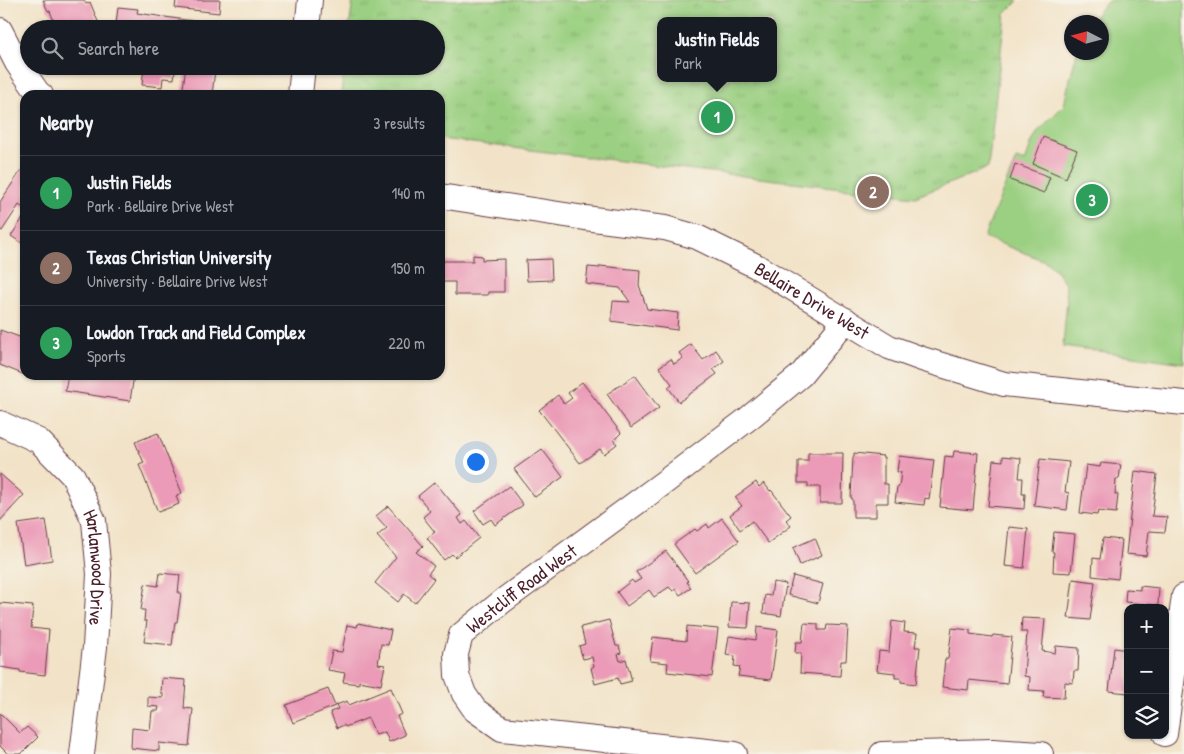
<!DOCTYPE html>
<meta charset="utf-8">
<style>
:root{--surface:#171b24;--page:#242831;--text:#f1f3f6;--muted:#9ea1a6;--line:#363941;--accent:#d690ce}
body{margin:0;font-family:"Patrick Hand",sans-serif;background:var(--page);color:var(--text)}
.controls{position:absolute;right:15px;bottom:15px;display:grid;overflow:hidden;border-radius:10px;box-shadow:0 1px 4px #0004}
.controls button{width:45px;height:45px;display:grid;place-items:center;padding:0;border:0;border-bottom:1px solid var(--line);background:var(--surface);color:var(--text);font:25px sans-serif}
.compass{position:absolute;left:1064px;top:15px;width:45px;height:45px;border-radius:50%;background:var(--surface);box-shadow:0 1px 4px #0004;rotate:276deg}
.you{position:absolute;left:475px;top:461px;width:18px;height:18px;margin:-12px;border:4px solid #fff;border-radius:50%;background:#1a73e8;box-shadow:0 0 0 8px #1a73e833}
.badge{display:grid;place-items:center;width:32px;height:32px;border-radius:50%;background:var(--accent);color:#fff;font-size:16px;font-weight:700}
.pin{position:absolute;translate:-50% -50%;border:2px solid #fff;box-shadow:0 1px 5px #0006}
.popup{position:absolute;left:657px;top:17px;width:120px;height:65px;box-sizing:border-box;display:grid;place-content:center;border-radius:10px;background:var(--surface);filter:drop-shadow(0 1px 4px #0005);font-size:16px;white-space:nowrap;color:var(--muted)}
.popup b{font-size:19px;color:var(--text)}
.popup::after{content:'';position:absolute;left:50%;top:100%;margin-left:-10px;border:10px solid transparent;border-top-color:var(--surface)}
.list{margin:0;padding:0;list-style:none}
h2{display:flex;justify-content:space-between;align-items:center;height:65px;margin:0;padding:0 20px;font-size:21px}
h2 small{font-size:16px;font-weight:400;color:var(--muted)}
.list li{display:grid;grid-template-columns:32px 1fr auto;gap:15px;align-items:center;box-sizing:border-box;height:75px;padding:0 20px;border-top:1px solid var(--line)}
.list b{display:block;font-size:19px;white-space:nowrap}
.list p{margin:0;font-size:16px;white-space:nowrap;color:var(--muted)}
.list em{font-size:16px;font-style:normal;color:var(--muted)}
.icon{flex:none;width:28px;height:28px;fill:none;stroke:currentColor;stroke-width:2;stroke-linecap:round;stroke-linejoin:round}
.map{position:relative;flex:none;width:1184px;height:754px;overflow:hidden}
.search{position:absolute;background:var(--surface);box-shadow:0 1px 4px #0004;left:20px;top:20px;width:425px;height:55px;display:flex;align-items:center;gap:12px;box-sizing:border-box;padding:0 18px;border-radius:28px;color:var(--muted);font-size:19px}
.panel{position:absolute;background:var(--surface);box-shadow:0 1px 4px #0004;left:20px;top:90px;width:425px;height:290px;border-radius:15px}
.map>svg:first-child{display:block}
.grass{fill:#9bd082;stroke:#727856}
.park{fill:url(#park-tufts);stroke:#727856;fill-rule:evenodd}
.building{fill:#eb9bb7}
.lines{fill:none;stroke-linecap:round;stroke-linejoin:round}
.minor-casing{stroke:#633c43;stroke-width:26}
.minor{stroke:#fff;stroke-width:24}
.labels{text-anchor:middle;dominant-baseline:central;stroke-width:4.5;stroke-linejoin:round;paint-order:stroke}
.street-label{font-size:19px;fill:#4a1f2b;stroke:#f7f3e8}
</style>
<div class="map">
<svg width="1184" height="754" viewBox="0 0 1184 754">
<defs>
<pattern id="park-tufts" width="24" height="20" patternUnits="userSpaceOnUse" patternTransform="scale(1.25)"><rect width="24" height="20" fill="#9bd082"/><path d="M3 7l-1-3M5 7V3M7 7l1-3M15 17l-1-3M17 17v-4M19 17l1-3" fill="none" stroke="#87b270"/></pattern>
</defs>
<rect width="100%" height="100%" fill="#f7f3e8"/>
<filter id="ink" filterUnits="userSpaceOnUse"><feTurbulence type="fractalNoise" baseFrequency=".02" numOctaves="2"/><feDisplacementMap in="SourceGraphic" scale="10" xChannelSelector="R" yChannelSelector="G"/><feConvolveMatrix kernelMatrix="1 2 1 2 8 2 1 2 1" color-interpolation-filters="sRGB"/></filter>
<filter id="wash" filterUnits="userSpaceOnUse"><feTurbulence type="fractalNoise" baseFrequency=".0096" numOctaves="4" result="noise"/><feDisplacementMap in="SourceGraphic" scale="20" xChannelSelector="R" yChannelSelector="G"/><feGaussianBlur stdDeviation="1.12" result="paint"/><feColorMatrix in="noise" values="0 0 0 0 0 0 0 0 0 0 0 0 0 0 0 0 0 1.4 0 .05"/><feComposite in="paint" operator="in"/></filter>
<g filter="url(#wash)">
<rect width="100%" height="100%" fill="#f2e3c8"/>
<path class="grass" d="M1109 0H1184V363L1063 346 1067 299 1065 283 1056 270 1045 261 984 237 1016 159 1025 162 1032 142 1038 131 1064 105 1070 78 1077 53 1102 52V22H1091L1098 12Z"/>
<path class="park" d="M353 0H1017V2L1005 14 988 168 915 197 440 139V95H341L344 66H436V29H349ZM661 21H773V78H661Z"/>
<g id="blocks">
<path class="building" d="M43 0H84L86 4 90 2 101 29H71L68 23 56 27 50 11H48Z
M176 0H220L219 13 175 8Z
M118 7 138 9 137 13 214 24 221 26V29H129V25L116 24Z
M144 66H166L165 70 175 71 174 79 163 78 162 87 142 85Z
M186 66 215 70 212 95H182Z
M1043 137 1077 150 1066 178 1033 164Z
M1015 164 1050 177 1044 193 1010 180Z
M24 166 25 167V209L19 205 2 231 0 230V202Z
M25 215V245L11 236Z
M473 255 482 256V260L504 259V292H488V295H455V282H440V261H473Z
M551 259 552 280 527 281 526 260Z
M600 266 640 270 639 285 647 309 678 313 677 330 611 321 613 301 630 302 620 288 586 284 588 267 600 268Z
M0 330 25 339V375L0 365Z
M691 344 703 360 716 350 724 361 713 369 717 374 679 402 668 387 672 384 659 367 671 359 674 364 683 358 679 353Z
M68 375H134L130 401 65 391Z
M635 375 659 408 631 428 607 394Z
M582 382 621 433 614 440 617 444 604 454 600 449 580 463 539 410 558 395 564 404 572 398 568 393Z
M158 433 182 493 176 496 179 504 158 512 139 465 144 463 135 442Z
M542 449 563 477 535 497 514 469Z
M954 451 978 453 973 510 940 507 945 456 953 457Z
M808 453H843L842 503H820V487H808V483H798V461H808Z
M854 453 883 456 882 457H884V484H888V503H876V517H853V502L852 498H851L853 457H854Z
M899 456 934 460 929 499 925 498 924 505 895 502 897 487H899L901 472H897Z
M1003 456 1021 458 1019 478H1023L1022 494H1025L1024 509 988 506 993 460 1003 461Z
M1040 459 1069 462 1065 492 1069 493 1067 510 1034 506Z
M1101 463 1121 465 1119 479H1116L1115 494 1118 495 1116 513 1098 511 1097 515 1080 513 1086 465 1100 467Z
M1135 471 1157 474 1152 516 1167 517 1165 532 1149 531 1146 556 1126 554Z
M0 474 24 495 0 521Z
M435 482 462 515 458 518 462 524 466 521 479 538 455 557 452 554 444 560 427 538 435 532 423 517 430 511 418 496Z
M756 482 759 487 764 483 770 491 771 490 791 516 786 520 791 526 768 543 752 521 740 530 730 515 742 506 735 497Z
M509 486 523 505 495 525 491 519 483 524 474 511Z
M388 506 423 546 416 552 434 566 428 574 434 579 415 603 404 594 398 602 375 583 396 557 377 536 387 528 376 516Z
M722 518 739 541 695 573 674 544 695 529 697 531 707 524 709 528Z
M46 520 52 560 24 565 18 524Z
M1009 527 1028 529 1024 568 1005 566Z
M1054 532 1075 534 1071 573 1053 572 1054 552H1052Z
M815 538 822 555 800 565 793 548Z
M1103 538 1122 540 1118 579 1092 576 1093 558 1100 559Z
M666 551 688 581 687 582 691 588 680 595 676 589 673 591 669 587 654 597 649 590 627 606 617 592 632 580 634 583 641 579 636 572Z
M160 573 180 575 178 593H181L177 622H175L172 645 144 642 147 621H144L145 610H141L145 584 158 586Z
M793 576 823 584 818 603 788 595Z
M1073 579 1095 582 1090 620 1068 618Z
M773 582 786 584 781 616 763 613 765 595 771 596Z
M1140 586 1159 588 1158 605 1125 602 1126 589 1140 590Z
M731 602 750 603 748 628 729 627Z
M0 603 33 606 31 628 49 630 45 675 20 672V670L0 667Z
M1022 618 1045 619 1042 651 1055 653 1056 646 1079 648 1078 671H1074L1073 683 1065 682 1064 698 1043 697 1044 691 1029 690 1030 677 1024 676 1027 632H1021Z
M609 620 616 646H619L621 653 618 654 620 661 626 659 632 681 620 684 618 678 595 684 591 668 594 666 592 657 583 659 579 646 585 644 581 627Z
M892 621 905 623 904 632 917 633 915 647H920L916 684 901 682V678H895V673L877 671 879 651 889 652Z
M358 623 391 630 388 645 381 644 378 664 385 665 381 685 359 681V684L343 682 345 673 328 670 332 651 342 652 347 625 357 627Z
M804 623 818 624V630H826L827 625 848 626 846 661H841L840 676 800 673 801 653H795L796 642H802Z
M687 626 718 629 712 677 667 672 668 663 650 661 653 637 686 641Z
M757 627 778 630 771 680 738 676 740 667 734 666 735 656 726 655 729 636 756 640Z
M952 628 970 630V634L992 637 993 635 1012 637 1007 684 969 680 968 690 942 687 945 659H948Z
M1114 648 1128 650V693L1109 691Z
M162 678 186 680 184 708 193 709 189 746 159 743V751L131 748 132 728 150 730 152 711H158L159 707 148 706V697L163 698V693H161Z
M391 688 402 714 397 716 405 735 389 742 385 732 376 735 368 718 345 727 344 725 337 728 330 712 338 709 336 705 347 701 349 705Z
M328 689 335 706 293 723 286 705Z
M0 713 20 733 27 727 38 737 21 754H8L0 746Z"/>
</g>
</g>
<g filter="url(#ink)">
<use href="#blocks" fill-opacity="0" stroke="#633c43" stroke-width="1"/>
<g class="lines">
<defs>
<g id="minor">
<path d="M307 29 310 0"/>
<path d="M0 30 17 63 38 93 41 95"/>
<path d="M300 95 303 66"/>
<path id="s1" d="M440 196 585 218 665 228 697 237 756 266 889 347 922 359 1004 384 1184 403"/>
<path id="s2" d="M0 423 39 441 73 476 94 521 99 574 95 647 82 754"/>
<path d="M1165 734 1184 596"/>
<path id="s3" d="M735 754 502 729 475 710 464 694 457 675 456 654 461 635 504 600 666 481 749 418 801 375 846 320"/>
<path d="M882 754 993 751 1041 754"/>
</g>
</defs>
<use href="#minor" class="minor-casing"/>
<use href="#minor" class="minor"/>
</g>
</g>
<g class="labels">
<g class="street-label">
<text stroke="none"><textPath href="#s1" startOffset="392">Bellaire Drive West</textPath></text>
<text stroke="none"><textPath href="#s2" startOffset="188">Harlanwood Drive</textPath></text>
<text stroke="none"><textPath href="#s3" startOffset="424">Westcliff Road West</textPath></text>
</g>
</g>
</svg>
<div class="controls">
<button>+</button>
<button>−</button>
<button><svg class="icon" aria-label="layers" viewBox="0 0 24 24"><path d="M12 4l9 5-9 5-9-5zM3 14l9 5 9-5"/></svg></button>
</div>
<svg class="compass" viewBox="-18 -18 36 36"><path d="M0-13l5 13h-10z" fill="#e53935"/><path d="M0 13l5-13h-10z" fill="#9ea1a6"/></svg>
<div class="you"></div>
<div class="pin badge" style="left:717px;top:117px;background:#2e9e5b">1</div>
<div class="popup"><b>Justin Fields</b>Park</div>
<div class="pin badge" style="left:873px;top:192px;background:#8d6e63">2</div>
<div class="pin badge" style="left:1092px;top:200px;background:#2e9e5b">3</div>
<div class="search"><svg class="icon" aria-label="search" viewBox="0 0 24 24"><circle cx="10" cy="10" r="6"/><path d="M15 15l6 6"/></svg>Search here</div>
<section class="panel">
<h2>Nearby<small>3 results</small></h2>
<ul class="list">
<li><span class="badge" style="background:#2e9e5b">1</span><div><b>Justin Fields</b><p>Park · Bellaire Drive West</p></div><em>140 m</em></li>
<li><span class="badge" style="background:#8d6e63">2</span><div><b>Texas Christian University</b><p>University · Bellaire Drive West</p></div><em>150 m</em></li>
<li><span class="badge" style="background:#2e9e5b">3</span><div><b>Lowdon Track and Field Complex</b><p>Sports</p></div><em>220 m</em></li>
</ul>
</section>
</div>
